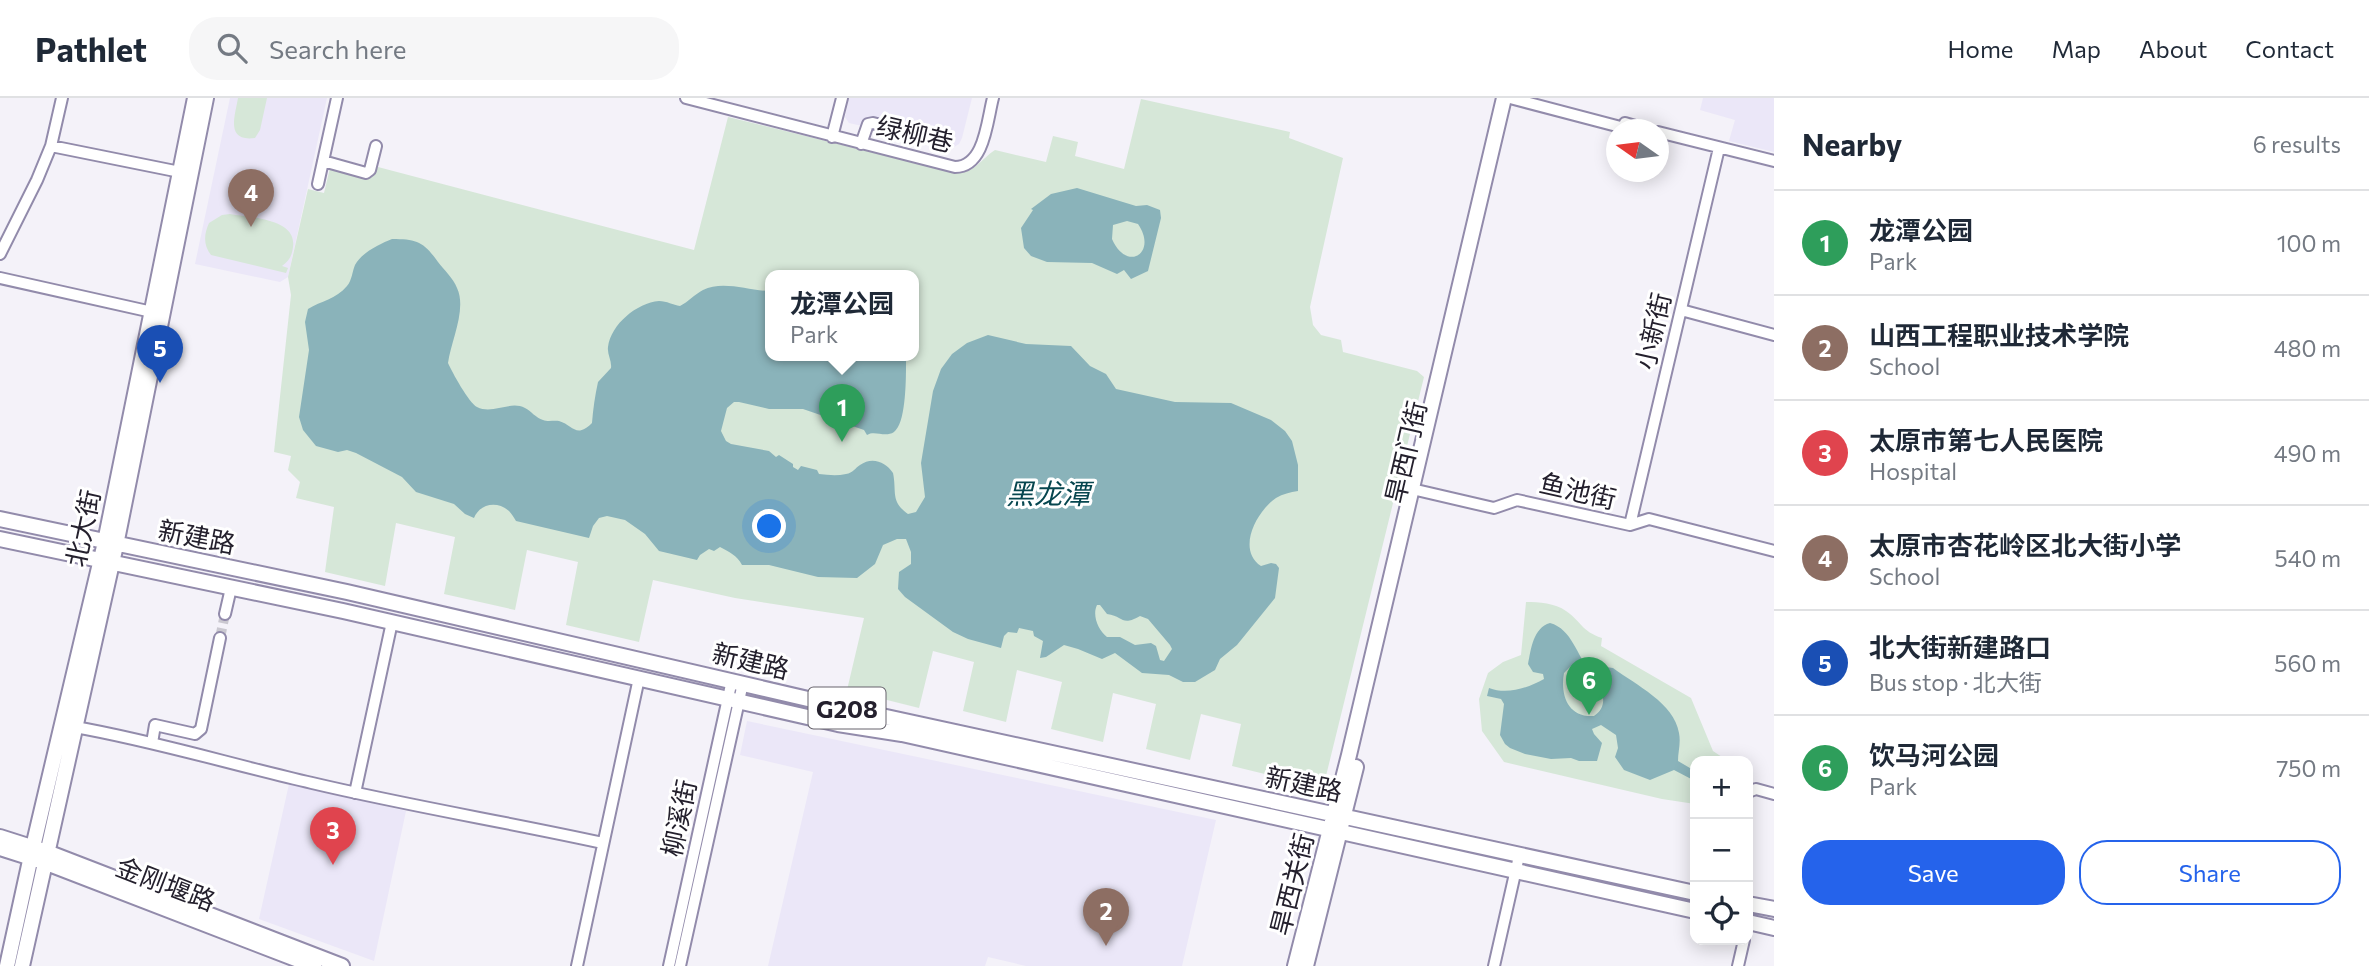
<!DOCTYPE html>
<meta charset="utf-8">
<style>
:root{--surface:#fff;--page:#f6f6f7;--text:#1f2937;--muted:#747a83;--line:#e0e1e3;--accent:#2563eb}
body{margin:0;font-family:Commissioner,"Noto Sans SC",sans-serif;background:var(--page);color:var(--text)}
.controls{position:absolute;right:21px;bottom:21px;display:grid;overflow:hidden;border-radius:14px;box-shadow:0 4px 18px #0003}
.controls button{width:63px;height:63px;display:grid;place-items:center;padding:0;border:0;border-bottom:2px solid var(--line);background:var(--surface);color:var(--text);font:35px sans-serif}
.compass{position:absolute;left:1606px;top:21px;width:63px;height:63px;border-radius:50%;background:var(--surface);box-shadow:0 4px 18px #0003;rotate:284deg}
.you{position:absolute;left:770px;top:429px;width:24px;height:24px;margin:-18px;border:5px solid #fff;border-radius:50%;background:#1a73e8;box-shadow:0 0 0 10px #1a73e833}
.badge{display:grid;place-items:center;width:46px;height:46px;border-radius:50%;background:var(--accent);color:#fff;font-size:23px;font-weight:700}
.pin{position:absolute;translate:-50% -58px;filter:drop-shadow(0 2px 4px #0008)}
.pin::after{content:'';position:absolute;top:37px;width:24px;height:21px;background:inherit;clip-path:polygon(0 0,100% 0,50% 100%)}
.popup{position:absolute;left:765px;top:172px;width:154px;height:91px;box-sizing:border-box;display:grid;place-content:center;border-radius:14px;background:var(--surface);filter:drop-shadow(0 2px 5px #0005);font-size:23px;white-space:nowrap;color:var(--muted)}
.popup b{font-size:26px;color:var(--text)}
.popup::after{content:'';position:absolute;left:50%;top:100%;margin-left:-14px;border:14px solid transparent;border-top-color:var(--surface)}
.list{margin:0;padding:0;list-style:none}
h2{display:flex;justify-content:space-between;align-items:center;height:91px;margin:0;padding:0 28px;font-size:30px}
h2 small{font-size:23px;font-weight:400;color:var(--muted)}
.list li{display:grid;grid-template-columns:46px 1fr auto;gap:21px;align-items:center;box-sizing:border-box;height:105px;padding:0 28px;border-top:2px solid var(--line)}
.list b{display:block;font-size:26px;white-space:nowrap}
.list p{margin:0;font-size:23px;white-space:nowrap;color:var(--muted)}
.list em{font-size:23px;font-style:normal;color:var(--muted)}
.actions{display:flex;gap:14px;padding:21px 28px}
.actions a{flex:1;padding:16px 0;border:2px solid var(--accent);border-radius:28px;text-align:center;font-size:24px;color:var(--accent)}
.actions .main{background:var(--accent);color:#fff}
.icon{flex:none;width:38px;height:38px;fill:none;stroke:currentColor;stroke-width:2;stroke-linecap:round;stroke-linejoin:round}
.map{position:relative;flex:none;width:1774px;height:868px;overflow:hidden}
header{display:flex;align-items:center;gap:42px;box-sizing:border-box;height:98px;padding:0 35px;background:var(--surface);border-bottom:2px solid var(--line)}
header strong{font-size:33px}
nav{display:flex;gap:38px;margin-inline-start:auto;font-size:24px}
.search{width:490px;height:63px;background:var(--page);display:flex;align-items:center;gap:18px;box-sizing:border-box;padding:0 24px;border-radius:28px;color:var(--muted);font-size:26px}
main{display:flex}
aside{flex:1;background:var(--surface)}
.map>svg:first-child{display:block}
.built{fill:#ebe7f8}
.green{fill:#d6e7d8;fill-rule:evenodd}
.water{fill:#8ab3ba;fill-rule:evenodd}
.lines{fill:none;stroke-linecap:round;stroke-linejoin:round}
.minor-tunnel{stroke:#cac8d0;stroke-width:10;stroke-dasharray:10 5;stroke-linecap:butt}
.minor-casing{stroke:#928bab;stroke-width:14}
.major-casing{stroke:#928bab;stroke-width:18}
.minor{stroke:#fff;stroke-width:10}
.major{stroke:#fff;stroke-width:14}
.labels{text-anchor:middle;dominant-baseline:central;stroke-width:6;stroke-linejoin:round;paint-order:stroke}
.shield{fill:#fff;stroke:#66636c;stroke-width:2}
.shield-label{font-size:24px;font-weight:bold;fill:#24202d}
.street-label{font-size:26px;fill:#24202d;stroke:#fff}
.water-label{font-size:28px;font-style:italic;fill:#06464f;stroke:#fff}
</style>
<header>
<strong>Pathlet</strong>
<div class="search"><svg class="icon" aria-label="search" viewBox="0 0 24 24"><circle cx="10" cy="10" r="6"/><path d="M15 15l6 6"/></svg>Search here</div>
<nav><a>Home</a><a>Map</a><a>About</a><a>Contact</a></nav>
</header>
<main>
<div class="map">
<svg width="1774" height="868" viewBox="0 0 1774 868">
<rect width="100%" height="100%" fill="#f4f2f9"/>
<path class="built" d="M230 0H327L288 179 280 184 195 166Z
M849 0H972L962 40 959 46 954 49 849 25 845 19Z
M1703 0H1774V54L1729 43 1735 22 1700 12Z
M747 623 1216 722 1182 868H1026L988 859 985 868H768L813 674 740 657Z
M289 686 406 713 374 863 259 821Z"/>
<path class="green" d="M238 0H267L260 32 255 40C225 44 235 18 238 0Z
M1141 1 1290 34 1289 40 1343 60 1310 209 1313 227 1321 237 1341 242 1343 254 1417 273 1424 279 1325 682 1321 687 1315 688 1232 668 1241 626 1201 616 1190 662 1146 651 1156 606 1113 595 1103 644 1051 631 1062 584 1017 572 1006 624 963 613 974 564 933 553 919 610 847 592 864 520 735 500 653 482 639 544 566 527 578 464 527 452 515 512 444 496 455 439 396 425 385 488 325 474 334 409 296 400 300 384 288 372 291 358 274 354 291 197 288 179 308 91 324 95 330 70 369 80 374 77 378 69 694 152 728 19 956 75C975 75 981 61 995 52L1046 64 1053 38 1078 44 1075 58 1124 71ZM770 178H914V258H770Z
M230 116C250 120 297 120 293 149 292 158 289 163 282 168L288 170 286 175 211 157C203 147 204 136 209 125L222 117Z
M1526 504C1539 504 1555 505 1566 513 1582 524 1581 533 1602 540L1601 548 1691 600 1713 653 1728 663H1695V706L1662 701 1504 664 1482 633 1479 601 1488 575 1503 564 1521 557Z"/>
<path class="water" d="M1077 90 1136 108 1147 107 1160 112 1161 120 1148 173 1131 181 1124 172 1117 176 1092 165 1047 164 1031 158 1024 150 1021 130 1033 112 1031 111 1051 96ZM1127 123 1138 126C1158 155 1127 175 1112 141L1113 127Z
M392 141C417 141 424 144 438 164 444 172 453 180 457 190 467 211 451 243 448 265 452 274 469 305 477 309 493 317 510 302 525 310 531 313 536 320 543 322 548 324 554 322 559 323 573 327 576 341 592 325 593 311 595 298 598 284L611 270C612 263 607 256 608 249 611 226 637 205 659 203 667 203 673 207 680 208 688 204 695 196 703 192 723 182 750 193 770 193V258H906C906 274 907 325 894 334 885 340 875 332 867 337L864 332 803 311H769L739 304H734L727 310 721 333 726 343 731 346 769 353 776 359 779 357 793 366V369L798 372 801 368 817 372 819 376C828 377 837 378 846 376 853 375 855 370 860 367 872 358 886 364 893 375 897 394 890 403 908 416L916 414 925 399 921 365 933 293 941 271 952 256 967 245 988 237 1026 246 1071 248 1090 268 1106 276 1116 291 1175 304 1231 305 1271 322 1285 333 1292 343 1298 367V393C1290 394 1283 396 1276 400 1257 413 1236 451 1261 468L1271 465 1276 466 1279 470 1275 500 1237 547 1220 561 1215 572 1195 584H1183L1169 577 1142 575 1115 555 1102 561 1078 551 1064 547 1046 559 1040 560 1043 543 1034 538 1033 533 1019 530 1017 535 1008 534 1004 538 1001 550 968 541 953 534 905 499 898 491 899 474 911 466V454L906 441H897L883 447 875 466 857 480 818 479 769 467H742C737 457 729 454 720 449L714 453 709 451 700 457 697 462 659 453 645 436 625 422 607 418 599 420 593 428 589 440 516 423C514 420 512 416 509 413 498 403 480 405 474 420L465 416 454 406 416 394 402 379 356 355 347 352 338 354 316 348 303 332 299 319 309 252 305 224 308 211C321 203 336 201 347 188 352 182 352 174 355 167 362 154 380 146 392 141ZM1097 507H1100L1107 516C1124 518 1121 529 1140 518L1148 521 1170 547 1172 551 1164 563 1160 562 1156 548 1151 545 1135 547 1120 539H1107C1098 532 1092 517 1097 507Z
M1550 525C1572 531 1577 558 1590 573L1597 575 1606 569 1613 570C1636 587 1674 605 1679 635 1681 645 1678 654 1678 663L1695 673V683L1674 672 1650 682 1624 672 1615 659 1618 650 1616 637 1601 627 1592 631 1594 636 1602 645 1597 663H1579L1571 660 1551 661 1525 656 1510 650 1505 646 1500 637 1504 606 1501 601 1487 598 1489 590C1507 597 1528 590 1544 581L1543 576 1533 574 1528 566C1531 551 1533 530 1550 525ZM1571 568C1592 571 1617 603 1594 618 1568 620 1560 597 1564 575Z"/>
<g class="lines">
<path class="minor-tunnel" d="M220 540 225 516"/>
<defs>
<path id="minor" d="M686 0 955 69C985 69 987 22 993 0
M1510 0 1632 32
M1625 25 1649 32
M1658 34 1774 63
M832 39 842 0
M861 46 868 26 873 25 892 30
M51 48 180 74
M323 63 366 75 370 72 376 48
M318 86 337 0
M0 156 37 82 51 48 62 0
M0 180 152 214
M1681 212 1774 237
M1412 391 1494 410 1517 402 1630 427 1649 421 1774 453
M1630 427 1719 50
M225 516 231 490
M75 629C155 643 233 667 312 685 409 708 507 724 603 745
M152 645 155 627 195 636 201 631 220 540
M1748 694 1756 691 1774 696
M355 695 392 524
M577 868 639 580
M669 868 732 582
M680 868 743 585
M1494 868 1519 758
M1738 868 1744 842"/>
<path id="major" d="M0 421 347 494 877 617 1695 795
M0 441 343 513 838 626 902 636 1695 813
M0 739 47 754 342 868
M0 750 44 764 314 868
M1748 806 1774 811
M1748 824 1774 830
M7 868 33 749 105 444 195 0
M22 868 116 447 206 0
M1295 868 1349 657 1504 0
M1306 868 1356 669"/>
</defs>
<use href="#minor" class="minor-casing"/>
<use href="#major" class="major-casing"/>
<use href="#minor" class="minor"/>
<use href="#major" class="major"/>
</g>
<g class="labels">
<rect class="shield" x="808.5" y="589.5" width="77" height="41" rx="5"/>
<g class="shield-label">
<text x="847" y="610">G208</text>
</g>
<g class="street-label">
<text transform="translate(915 35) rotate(13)">绿柳巷</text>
<text transform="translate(1652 233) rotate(-77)">小新街</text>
<text transform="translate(1405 354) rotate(-77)">旱西门街</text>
<text transform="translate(1578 392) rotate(13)">鱼池街</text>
<text transform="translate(82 430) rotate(-78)">北大街</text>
<text transform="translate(197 438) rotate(11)">新建路</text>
<text transform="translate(751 562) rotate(13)">新建路</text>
<text transform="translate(1304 685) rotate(12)">新建路</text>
<text transform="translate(678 720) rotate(-78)">柳溪街</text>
<text transform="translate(166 785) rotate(21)">金刚堰路</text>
<text transform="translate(1291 786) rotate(-76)">旱西关街</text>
</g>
<g class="water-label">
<text x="1048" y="395">黑龙潭</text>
</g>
</g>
</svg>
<div class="controls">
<button>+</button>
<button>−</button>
<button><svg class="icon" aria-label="locate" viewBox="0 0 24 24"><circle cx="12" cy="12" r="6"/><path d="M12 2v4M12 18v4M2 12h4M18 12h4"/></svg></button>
</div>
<svg class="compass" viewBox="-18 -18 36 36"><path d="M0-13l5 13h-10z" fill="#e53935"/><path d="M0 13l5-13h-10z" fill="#747a83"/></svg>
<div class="you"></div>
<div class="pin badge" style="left:842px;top:344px;background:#2e9e5b">1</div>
<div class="popup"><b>龙潭公园</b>Park</div>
<div class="pin badge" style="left:1106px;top:848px;background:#8d6e63">2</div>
<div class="pin badge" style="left:333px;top:767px;background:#e0444e">3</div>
<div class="pin badge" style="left:251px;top:129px;background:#8d6e63">4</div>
<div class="pin badge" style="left:160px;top:285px;background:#1a4fb4">5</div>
<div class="pin badge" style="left:1589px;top:617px;background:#2e9e5b">6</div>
</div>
<aside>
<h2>Nearby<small>6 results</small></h2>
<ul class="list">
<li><span class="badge" style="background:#2e9e5b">1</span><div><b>龙潭公园</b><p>Park</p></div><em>100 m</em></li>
<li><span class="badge" style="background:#8d6e63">2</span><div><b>山西工程职业技术学院</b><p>School</p></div><em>480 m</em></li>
<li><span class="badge" style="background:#e0444e">3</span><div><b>太原市第七人民医院</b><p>Hospital</p></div><em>490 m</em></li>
<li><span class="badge" style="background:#8d6e63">4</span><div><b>太原市杏花岭区北大街小学</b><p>School</p></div><em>540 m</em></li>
<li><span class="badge" style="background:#1a4fb4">5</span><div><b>北大街新建路口</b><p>Bus stop · 北大街</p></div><em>560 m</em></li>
<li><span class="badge" style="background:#2e9e5b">6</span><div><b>饮马河公园</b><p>Park</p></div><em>750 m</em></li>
</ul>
<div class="actions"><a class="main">Save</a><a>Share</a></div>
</aside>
</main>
